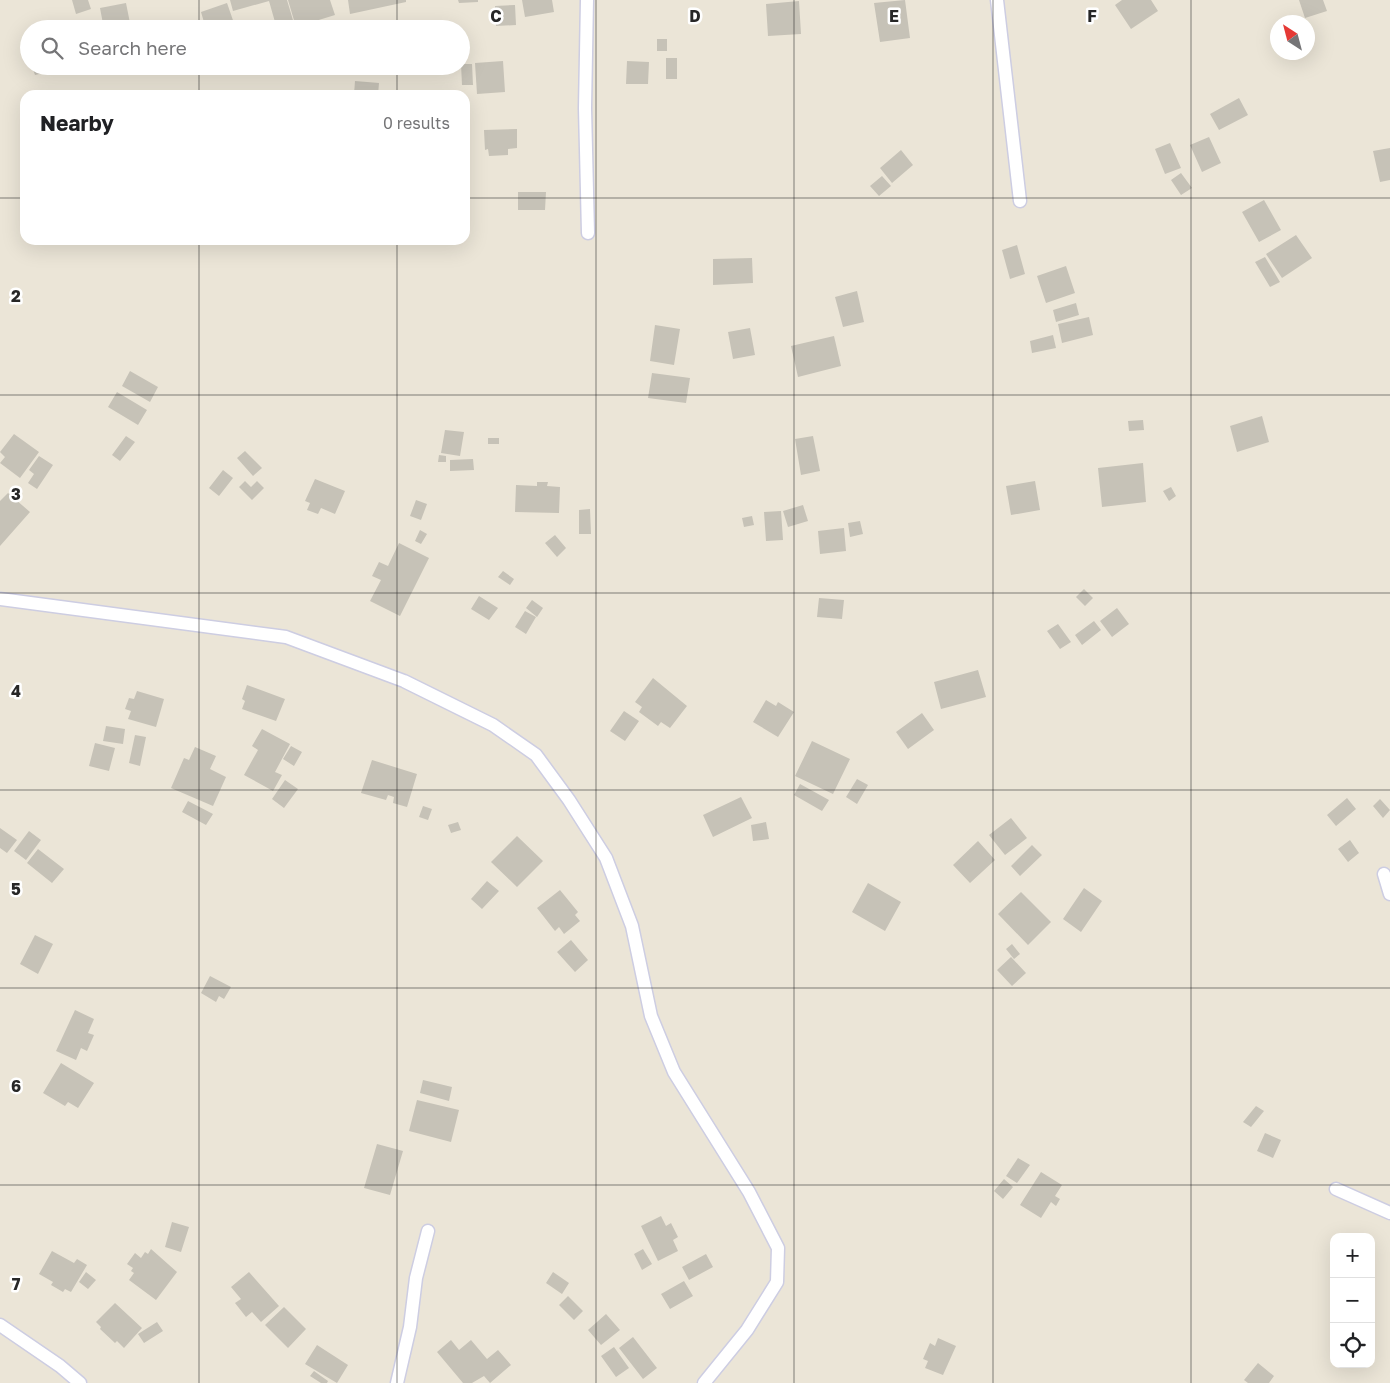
<!DOCTYPE html>
<meta charset="utf-8">
<style>
:root{--surface:#fff;--page:#f2f2f2;--text:#202124;--muted:#757577;--line:#e0e0e0}
body{margin:0;font-family:"Golos Text",sans-serif;background:var(--page);color:var(--text)}
.controls{position:absolute;right:15px;bottom:15px;display:grid;overflow:hidden;border-radius:10px;box-shadow:0 5px 20px #0002}
.controls button{width:45px;height:45px;display:grid;place-items:center;padding:0;border:0;border-bottom:1px solid var(--line);background:var(--surface);color:var(--text);font:25px sans-serif}
.compass{position:absolute;left:1270px;top:15px;width:45px;height:45px;border-radius:50%;background:var(--surface);box-shadow:0 5px 20px #0002;rotate:324deg}
.list{margin:0;padding:0;list-style:none}
h2{display:flex;justify-content:space-between;align-items:center;height:65px;margin:0;padding:0 20px;font-size:21px}
h2 small{font-size:16px;font-weight:400;color:var(--muted)}
.icon{flex:none;width:28px;height:28px;fill:none;stroke:currentColor;stroke-width:2;stroke-linecap:round;stroke-linejoin:round}
.map{position:relative;flex:none;width:1390px;height:1383px;overflow:hidden}
.search{position:absolute;background:var(--surface);box-shadow:0 5px 20px #0002;left:20px;top:20px;width:450px;height:55px;display:flex;align-items:center;gap:12px;box-sizing:border-box;padding:0 18px;border-radius:28px;color:var(--muted);font-size:19px}
.panel{position:absolute;background:var(--surface);box-shadow:0 5px 20px #0002;left:20px;top:90px;width:450px;height:155px;border-radius:15px}
.map>svg:first-child{display:block}
.building{fill:#c6c2b7}
.lines{fill:none;stroke-linecap:round;stroke-linejoin:round}
.minor-casing{stroke:#cdcde2;stroke-width:15}
.minor{stroke:#fff;stroke-width:12}
.grid{fill:none;stroke:#272727;stroke-width:1;stroke-opacity:0.55}
.grid-label{font-size:16px;text-anchor:middle;font-weight:bold;fill:#272727;stroke:#fff;stroke-width:5;stroke-linejoin:round;paint-order:stroke}
</style>
<div class="map">
<svg width="1390" height="1383" viewBox="0 0 1390 1383">
<rect width="100%" height="100%" fill="#ebe5d7"/>
<path class="building" d="M72 0H88L91 9 76 14Z
M230 0H287L295 27 277 29 269 1 233 11Z
M288 0H330L335 15 296 27Z
M348 0H406V2L350 14Z
M458 0H478V2L459 3Z
M522 0H552L554 12 525 17Z
M905 0 910 38 880 42 874 3Z
M1122 0H1151L1158 11 1131 29 1115 5Z
M1299 0H1323L1327 11 1305 18Z
M799 1 801 34 768 36 766 4Z
M126 3 130 23 104 29 100 8Z
M227 3 236 29H206L201 12Z
M515 5 516 25 496 26 495 6Z
M329 22 331 27 310 29V26Z
M95 25 96 29H78V28Z
M657 39H667V51H657Z
M666 58H677V79H666Z
M503 61 505 92 477 94 475 63Z
M627 61 649 62 648 84H626Z
M461 64H472L473 85H462Z
M32 66H46L47 72 35 75Z
M49 66H60L61 71 50 73Z
M355 81 379 83 378 95 354 94Z
M1239 98 1248 115 1219 130 1210 114Z
M517 129V148L508 149V155L489 156 488 149 485 150 484 130Z
M1209 137 1221 163 1202 172 1190 145Z
M1170 143 1181 168 1165 174 1155 149Z
M1390 148V180L1380 182 1373 151Z
M901 150 913 165 892 183 880 168Z
M1181 173 1192 188 1181 195 1171 180Z
M882 176 891 186 879 196 870 186Z
M518 192H546L545 210H518Z
M1264 200 1281 230 1259 242 1242 212Z
M1296 235 1312 258 1282 278 1266 254Z
M1017 245 1025 274 1010 279 1002 250Z
M1265 257 1280 282 1270 287 1255 262Z
M752 258 753 283 713 285V259Z
M1066 266 1075 293 1046 303 1037 276Z
M857 291 864 322 843 327 835 297Z
M1076 303 1079 315 1056 322 1053 310Z
M1089 317 1093 335 1062 343 1058 324Z
M655 325 680 329 674 365 650 361Z
M750 328 755 355 733 359 728 332Z
M1053 335 1056 348 1032 353 1030 341Z
M834 336 841 366 798 377 791 346Z
M130 371 158 387 150 402 122 386Z
M652 373 690 378 686 403 648 398Z
M117 392 147 410 138 425 108 407Z
M1262 416 1269 442 1237 452 1230 426Z
M1143 420 1144 430 1129 431 1128 421Z
M445 430 464 432 460 456 441 453Z
M14 434 39 452 20 478 0 463 5 457 0 452Z
M126 436 135 442 120 461 112 455Z
M813 436 820 471 801 475 795 439Z
M488 438H499V444H488Z
M245 451 262 468 253 476 237 458Z
M439 455 446 456V462H438Z
M39 456 53 465 37 489 28 483 34 474 29 470Z
M473 459 474 470 450 471V460Z
M1143 463 1146 502 1102 507 1098 468Z
M223 470 233 478 219 496 209 488Z
M315 479 345 491 335 514 321 508 318 514 307 510 310 503 305 501Z
M245 481 251 487 257 481 264 488 252 500 239 487Z
M1035 481 1040 510 1011 515 1006 486Z
M537 482H548L547 486 560 487 559 513 515 512 516 485 537 486Z
M1171 487 1176 496 1169 501 1163 491Z
M8 493 30 512 0 546V501Z
M416 500 427 504 421 520 410 516Z
M803 505 808 521 788 527 783 511Z
M590 509 591 534H579V510Z
M781 511 783 540 766 541 764 512Z
M752 516 754 525 744 527 742 518Z
M860 521 863 534 850 537 848 523Z
M844 528 846 551 820 554 818 531Z
M420 530 427 534 421 544 415 541Z
M555 535 566 548 557 557 545 543Z
M399 543 429 558 400 616 370 601 381 580 372 576 379 562 388 566Z
M503 571 514 579 510 585 498 577Z
M1084 589 1093 598 1085 606 1076 597Z
M479 596 498 608 489 620 471 609Z
M819 598 844 600 842 619 817 617Z
M532 600 543 608 537 617 526 608Z
M1117 608 1129 624 1112 637 1100 621Z
M525 611 536 617 526 634 515 627Z
M1094 621 1101 630 1082 645 1075 635Z
M1058 624 1071 642 1060 649 1047 631Z
M978 670 986 697 941 709 934 682Z
M653 678 687 706 670 728 661 722 658 726 639 712 642 707 635 702Z
M247 685 285 699 276 721 242 709 245 701 242 699Z
M137 691 164 699 156 727 128 719 131 711 125 709 129 698 134 699Z
M766 700 776 706 778 702 794 712 778 737 753 722Z
M624 711 639 721 625 741 610 731Z
M922 713 934 730 908 749 896 732Z
M106 726 125 729 123 744 103 741Z
M262 729 290 744 275 772 282 775 273 791 244 775 258 750 252 746Z
M135 735 146 737 140 766 129 763Z
M812 741 850 759 833 794 795 776Z
M95 743 115 748 109 771 89 766Z
M291 746 302 752 294 766 283 759Z
M195 747 216 756 210 769 226 777 213 806 171 788 184 758 189 760Z
M372 760 417 774 407 807 393 803 394 797 388 795 386 800 361 793Z
M857 779 868 785 857 804 846 797Z
M285 780 298 789 284 808 272 799Z
M800 784 829 800 822 811 794 795Z
M741 797 752 818 713 837 703 815Z
M1347 798 1356 809 1336 826 1327 815Z
M1380 799 1390 810 1383 818 1373 806Z
M188 801 213 814 206 825 182 812Z
M423 806 432 809 428 820 419 817Z
M1011 818 1027 838 1005 855 989 835Z
M458 822 461 830 451 833 448 825Z
M766 822 769 839 753 841 751 825Z
M0 828 17 840 7 853 0 848Z
M29 831 41 840 26 860 14 851Z
M517 836 543 861 517 887 491 862Z
M1350 840 1359 853 1348 862 1338 849Z
M978 841 995 860 970 883 953 865Z
M1032 845 1042 855 1020 876 1011 866Z
M38 849 64 869 52 883 27 863Z
M487 881 499 891 482 909 471 899Z
M868 883 901 902 885 931 852 912Z
M1084 888 1102 901 1081 932 1063 919Z
M560 890 578 912 575 915 580 921 564 934 559 927 555 931 537 908Z
M1021 892 1051 922 1028 945 998 914Z
M35 935 53 944 38 974 20 964Z
M571 940 588 960 575 972 557 952Z
M1012 944 1020 954 1014 959 1006 949Z
M1011 957 1026 973 1012 986 997 970Z
M210 976 231 987 224 999 219 996 216 1002 201 993Z
M75 1010 94 1019 88 1033 94 1035 87 1051 81 1048 76 1060 56 1051Z
M61 1063 94 1083 78 1108 68 1102 65 1106 43 1093Z
M423 1080 452 1087 449 1101 420 1093Z
M417 1100 459 1110 451 1142 409 1131Z
M1256 1106 1264 1111 1251 1127 1243 1122Z
M1265 1133 1281 1140 1273 1158 1257 1151Z
M377 1144 403 1151 390 1195 364 1188Z
M1018 1158 1030 1165 1017 1183 1006 1176Z
M1041 1172 1062 1185 1055 1196 1060 1199 1056 1206 1051 1202 1041 1218 1020 1205Z
M1004 1179 1013 1187 1003 1199 994 1191Z
M661 1216 666 1226 671 1223 678 1237 673 1240 678 1251 658 1261 641 1226Z
M172 1222 189 1227 181 1252 165 1247Z
M151 1249 177 1272 156 1300 129 1280 134 1273 131 1271 133 1268 127 1264 135 1253 141 1258 145 1252 148 1254Z
M643 1249 652 1264 642 1270 634 1254Z
M52 1251 74 1263 77 1259 87 1265 71 1292 65 1289 63 1292 51 1285 53 1282 39 1274Z
M706 1254 713 1267 689 1280 682 1267Z
M86 1272 96 1280 88 1289 79 1282Z
M249 1272 279 1306 261 1322 252 1312 246 1317 235 1303 241 1299 231 1287Z
M553 1272 569 1283 562 1294 546 1283Z
M684 1281 693 1296 670 1309 661 1294Z
M568 1296 583 1311 574 1320 559 1305Z
M115 1303 142 1328 124 1348 117 1341 115 1343 100 1329 101 1327 96 1322Z
M284 1307 306 1329 288 1348 265 1325Z
M606 1314 620 1330 601 1345 588 1330Z
M157 1322 163 1331 144 1343 138 1334Z
M633 1337 657 1368 643 1379 619 1348Z
M938 1338 956 1346 943 1375 925 1368 928 1361 923 1359 930 1343 935 1346Z
M451 1340 459 1350 471 1340 487 1359 498 1350 511 1365 490 1383 484 1376 472 1383H463L437 1352Z
M317 1345 348 1365 337 1383 305 1364Z
M614 1347 629 1368 616 1377 601 1356Z
M1258 1363 1274 1376 1269 1383H1248L1244 1380Z
M314 1371 328 1381 327 1383H321L310 1376Z"/>
<g class="lines">
<defs>
<path id="minor" d="M587 0 585 108 588 233
M997 0 1020 201
M0 599 286 637 404 681 493 725 536 755 569 800 606 858 632 926 651 1016 674 1072 749 1192 778 1248 777 1282 747 1330 704 1383
M1384 874 1390 894
M1336 1189 1390 1213
M0 1325 60 1366 80 1383
M397 1383 410 1327 416 1278 428 1231"/>
</defs>
<use href="#minor" class="minor-casing"/>
<use href="#minor" class="minor"/>
</g>
<path class="grid" d="M199 0V29M397 0V29M596 0V1383M794 0V1383M993 0V1383M1191 0V1383M199 66V95M397 66V95M0 198H25M465 198H1390M199 240V1383M397 240V1383M0 395H1390M0 593H1390M0 790H1390M0 988H1390M0 1185H1390"/>
<g class="grid-label">
<text x="496" y="22">C</text>
<text x="695" y="22">D</text>
<text x="894" y="22">E</text>
<text x="1092" y="22">F</text>
<text x="16" y="302">2</text>
<text x="16" y="500">3</text>
<text x="16" y="697">4</text>
<text x="16" y="895">5</text>
<text x="16" y="1092">6</text>
<text x="16" y="1290">7</text>
</g>
</svg>
<div class="controls">
<button>+</button>
<button>−</button>
<button><svg class="icon" aria-label="locate" viewBox="0 0 24 24"><circle cx="12" cy="12" r="6"/><path d="M12 2v4M12 18v4M2 12h4M18 12h4"/></svg></button>
</div>
<svg class="compass" viewBox="-18 -18 36 36"><path d="M0-13l5 13h-10z" fill="#e53935"/><path d="M0 13l5-13h-10z" fill="#757577"/></svg>
<div class="search"><svg class="icon" aria-label="search" viewBox="0 0 24 24"><circle cx="10" cy="10" r="6"/><path d="M15 15l6 6"/></svg>Search here</div>
<section class="panel">
<h2>Nearby<small>0 results</small></h2>
<ul class="list">
</ul>
</section>
</div>
